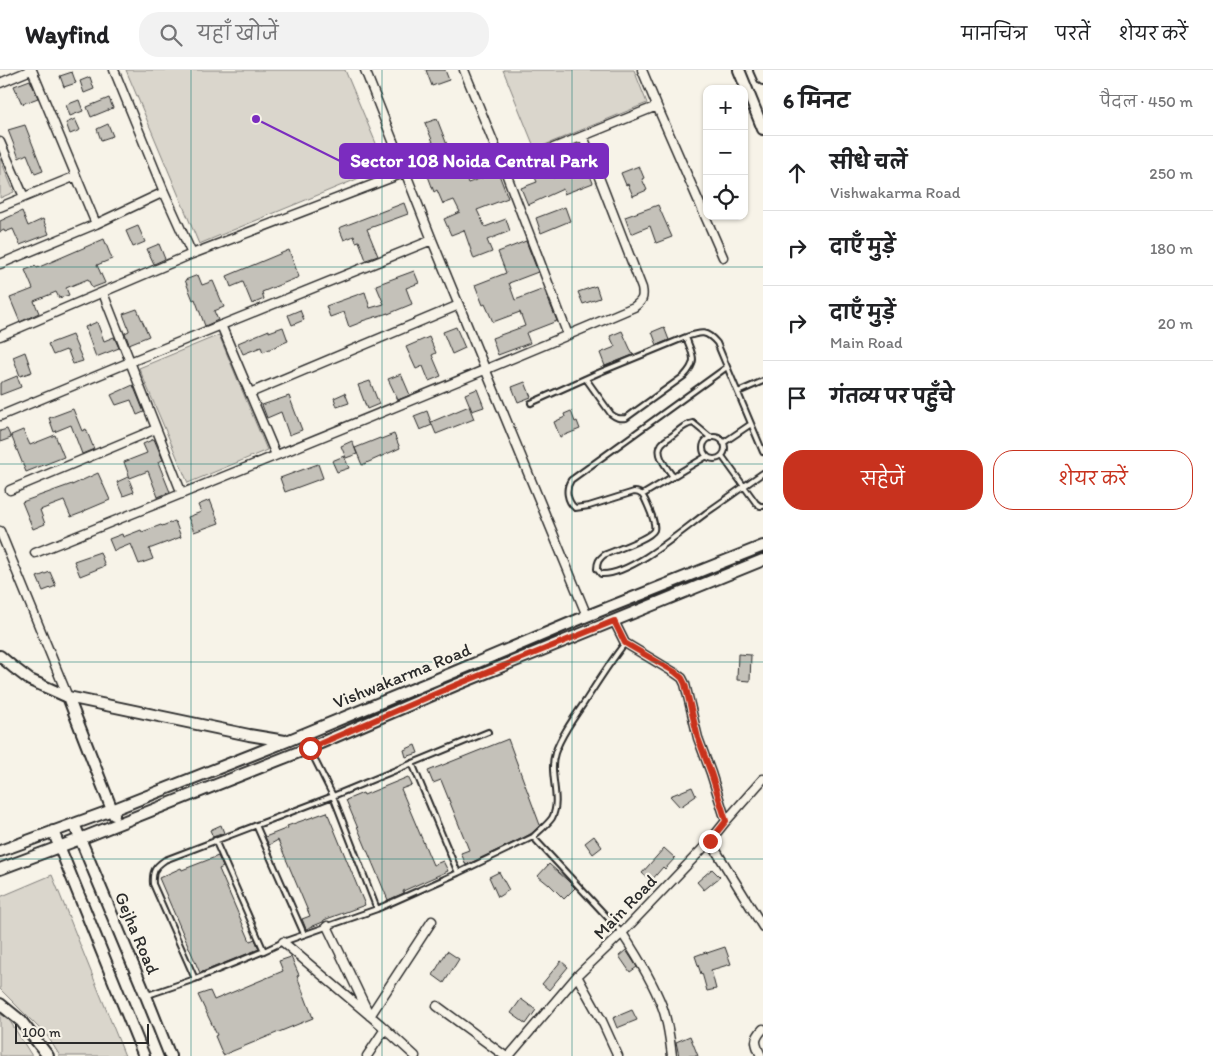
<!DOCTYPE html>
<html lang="hi">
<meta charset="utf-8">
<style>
:root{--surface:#fff;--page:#f2f2f2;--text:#202124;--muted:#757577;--line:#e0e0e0;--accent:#c8321e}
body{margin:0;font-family:Itim,"Playpen Sans Deva",sans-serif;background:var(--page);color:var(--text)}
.controls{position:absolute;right:15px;top:15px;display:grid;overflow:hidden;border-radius:10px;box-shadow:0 1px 4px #0004}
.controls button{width:45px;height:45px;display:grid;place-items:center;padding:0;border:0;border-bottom:1px solid var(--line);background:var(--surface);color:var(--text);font:25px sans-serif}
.scale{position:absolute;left:15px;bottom:12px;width:134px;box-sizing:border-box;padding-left:5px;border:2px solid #2b2b2b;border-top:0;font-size:14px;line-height:18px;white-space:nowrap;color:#2b2b2b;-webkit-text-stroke:4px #f7f3e8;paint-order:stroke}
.stop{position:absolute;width:15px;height:15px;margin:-11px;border:4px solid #c8321e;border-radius:50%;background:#fff}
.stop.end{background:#c8321e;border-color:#fff;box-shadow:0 1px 5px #0008}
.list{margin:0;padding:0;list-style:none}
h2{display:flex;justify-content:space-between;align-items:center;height:65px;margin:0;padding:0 20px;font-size:21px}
h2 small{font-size:16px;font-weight:400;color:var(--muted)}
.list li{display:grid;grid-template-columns:32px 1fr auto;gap:15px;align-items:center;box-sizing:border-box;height:75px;padding:0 20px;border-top:1px solid var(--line)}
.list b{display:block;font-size:19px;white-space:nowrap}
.list p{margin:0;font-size:16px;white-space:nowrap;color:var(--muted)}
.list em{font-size:16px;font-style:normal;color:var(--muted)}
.actions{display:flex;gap:10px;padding:15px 20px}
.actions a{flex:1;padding:11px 0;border:1px solid var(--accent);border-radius:20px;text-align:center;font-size:18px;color:var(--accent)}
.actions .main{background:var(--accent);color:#fff}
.icon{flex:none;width:28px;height:28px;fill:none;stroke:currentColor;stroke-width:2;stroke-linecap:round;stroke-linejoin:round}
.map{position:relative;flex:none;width:763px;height:986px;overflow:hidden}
header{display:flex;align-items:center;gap:30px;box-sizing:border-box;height:70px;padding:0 25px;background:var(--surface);border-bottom:1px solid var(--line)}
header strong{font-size:24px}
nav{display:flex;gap:28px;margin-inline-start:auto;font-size:18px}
.search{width:350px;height:45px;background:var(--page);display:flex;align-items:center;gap:12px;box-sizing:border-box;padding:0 18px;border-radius:20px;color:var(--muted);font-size:19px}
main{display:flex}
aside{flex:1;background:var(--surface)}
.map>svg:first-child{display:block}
.green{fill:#dad6cc;stroke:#82807c}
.building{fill:#c4c1b9;stroke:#2b2b2b}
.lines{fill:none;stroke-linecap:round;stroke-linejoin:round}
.lane-casing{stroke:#2b2b2b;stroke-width:8}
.street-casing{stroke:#2b2b2b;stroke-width:11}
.secondary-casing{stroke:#2b2b2b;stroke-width:14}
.lane{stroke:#f7f3e8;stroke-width:4}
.street{stroke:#f7f3e8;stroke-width:8}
.secondary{stroke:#f7f3e8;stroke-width:10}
.route{stroke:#c8321e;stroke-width:6}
.grid{fill:none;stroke:#0f766e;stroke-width:1;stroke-opacity:0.55}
.labels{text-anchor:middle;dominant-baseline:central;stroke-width:4.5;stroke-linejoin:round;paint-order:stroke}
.street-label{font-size:18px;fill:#2b2b2b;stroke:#f7f3e8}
.leader{fill:none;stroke:#7b2cbf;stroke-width:2}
.callout-dot{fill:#7b2cbf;stroke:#f7f3e8;stroke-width:2}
.callout{fill:#7b2cbf;stroke:#7b2cbf;stroke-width:2}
.callout-label{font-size:19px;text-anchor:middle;font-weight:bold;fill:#fff}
</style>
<header>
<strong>Wayfind</strong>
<div class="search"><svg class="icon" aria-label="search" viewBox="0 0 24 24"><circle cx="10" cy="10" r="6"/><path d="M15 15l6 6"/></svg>यहाँ खोजें</div>
<nav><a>मानचित्र</a><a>परतें</a><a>शेयर करें</a></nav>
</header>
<main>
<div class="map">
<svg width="763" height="986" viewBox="0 0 763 986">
<rect width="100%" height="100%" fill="#f7f3e8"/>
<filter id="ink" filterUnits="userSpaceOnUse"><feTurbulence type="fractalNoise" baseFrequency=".02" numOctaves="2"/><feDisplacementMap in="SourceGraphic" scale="10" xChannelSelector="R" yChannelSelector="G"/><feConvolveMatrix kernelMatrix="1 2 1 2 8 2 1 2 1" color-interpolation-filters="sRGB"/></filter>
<g filter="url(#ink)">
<path class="green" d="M126 0H345L386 97 199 174Z
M503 0H634L647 33 535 79Z
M0 88 14 122 0 128Z
M219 265 267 380 188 413 139 298Z
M52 805 125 986H60L48 967 0 919V827Z
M0 944 8 948 32 986H0Z"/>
<path class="building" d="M426 0H445L449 10 432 16Z
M72 2 76 13 64 17 60 6Z
M90 7 94 19 84 23 80 11Z
M30 10 38 28 22 34 14 16Z
M109 28 113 38 91 47 87 37Z
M79 30 83 41 70 46 66 35Z
M75 49 80 60 70 64 66 53Z
M437 49 449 80 446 81 452 97 460 94 468 113 498 102 508 128 477 140 485 157 506 149 510 161 487 170 492 182 474 189 464 160 451 165 444 149 460 142 454 130 443 134 437 120 434 122 428 106 434 104 428 89 433 87 428 74 433 72 425 53Z
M108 54 113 66 101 70 97 59Z
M25 55 43 101 35 104 27 84 19 88 8 60Z
M547 94 553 108 586 95 593 113 564 124 563 119 528 135 521 118 537 112 532 101Z
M639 96 644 108 642 109 647 120 633 126 628 114 626 115 621 103Z
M404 133 408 144 367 159 378 186 366 190 359 171 356 172 354 166 344 170 339 158Z
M658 135 672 167 656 173 650 156 631 164 625 147Z
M565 137 570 151 541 163 536 148Z
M22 141 28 156 43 149 49 164 20 175 13 159 5 162 4 160 0 162V151Z
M138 156 145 172 133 177 126 161Z
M104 169 112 189 97 195 105 213 92 218 88 209 66 218 69 225 59 228 56 222 34 231 39 243 20 252 10 228 33 219 25 200 36 196 37 198Z
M526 171 538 202 509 213 515 230 544 219 557 251 526 263 530 273 498 285 492 268 525 256 520 242 493 252 485 234 483 235 475 215 506 203 498 182Z
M159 174 165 189 154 194 147 179Z
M289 180 299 207 262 222 264 229 252 234 243 212 231 217 227 206Z
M414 201 419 213 406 218 412 234 388 244V243L362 251V252L349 257 344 242 330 247 326 236 365 222 370 238 384 234 376 215Z
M198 205 202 215 213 211 224 237 214 241 218 250 205 256 195 229 193 230 185 210Z
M596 216 600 228 583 234 578 222Z
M137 239 149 266 129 274 125 263 129 261V260L123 244Z
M300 240 304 250 292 255 288 245Z
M97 252 104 271 114 267 119 278 96 287 85 257Z
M283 257 288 271 263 282 261 277 243 284 238 273 269 260V262Z
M456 257 465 278 452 284 443 262Z
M664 257 669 270 657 275 652 262Z
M622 261 633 285 605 296 600 283 615 277 610 266Z
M72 265 83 291 73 294 68 281H66V280L53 285 48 274Z
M429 267 436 283 432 285 441 306 429 311 423 296 416 299 406 277Z
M25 282 32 302 20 306 13 287Z
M401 304 410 325 398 330 388 309Z
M17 306 21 317 0 325V313Z
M370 311 379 334 367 339 358 315Z
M525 312 531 327 518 332 512 317Z
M133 315 144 342 137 345 131 330 116 335 111 325Z
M477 319 484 337 472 341 465 324Z
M345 323 349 333 337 337 334 328Z
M289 326 302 360 289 365 281 342 267 348 262 335Z
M469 336 474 349 436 364 431 352Z
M73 339 82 361 86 359 94 379 82 384 71 355 54 362 49 348Z
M427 341 432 355 420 360 414 346Z
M571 341 575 352 577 351 580 359 560 367 554 352 565 347 564 344Z
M7 359 11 368 0 372V361Z
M23 360 30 375 55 365 64 387 26 402 11 365Z
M394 364 400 378 362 395 355 378 380 368 381 369Z
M154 369 163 390 158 392 170 422 158 427 148 401 130 408 124 392 147 383 143 374Z
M352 371 357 384 346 388 341 376Z
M344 386 349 398 337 402 332 391Z
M318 394 323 408 285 422 280 408Z
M98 403 110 430 84 441V442L71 447 64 431 40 440 45 454 33 459 22 432 72 414V415Z
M128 407 134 422 123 426 117 412Z
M210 430 219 453 194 462 188 447 201 442 198 435Z
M175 451 181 467 149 479 153 489 139 494 131 474 114 481 109 469 122 464 123 467 141 460 142 462 161 455 162 456Z
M100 482 105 496 80 506 74 491Z
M50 502 56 516 43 521 37 507Z
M738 584 751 585 750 611 737 610Z
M508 669 540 755 532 763 523 768 466 795 461 783 469 780 441 710 433 713 428 701Z
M415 675 418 683 406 687 404 680Z
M408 707 412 715 401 719 433 795 443 791 448 801 403 821 404 823 388 830 346 730 363 723 364 725Z
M692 717 696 726 680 737 670 726Z
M327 742 365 835 324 850 323 852 306 859 302 849 310 846 278 770 269 775 265 767 288 758 287 756Z
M221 755 224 763 213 767 210 760Z
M594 766 602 777 593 784 585 773Z
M664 778 675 788 665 799 663 797 651 811 642 803Z
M218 786 223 797 219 799 250 871 255 869 259 879 200 903 159 808 181 798 182 800Z
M549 794 566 809 575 818 564 829 549 814V815L538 806Z
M712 799 720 807 704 820 697 812Z
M499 802 509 820 498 827 489 807Z
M725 877 731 894 711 900 716 919 707 921 702 903 701 904 695 886 706 882 707 883Z
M626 880 637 897 630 902 619 886Z
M447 881 459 889 444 913 433 905Z
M291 887 299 905 297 906 313 948 223 985 215 966 217 965 198 925 210 921 214 930 283 901 279 891Z
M561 891 568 897 549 920 542 914Z
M521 929 536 940 526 954 511 943Z
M632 940 637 950 617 958 613 948Z
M690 966 698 986H679L676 972Z"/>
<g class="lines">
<defs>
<path id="lane" d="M727 297 571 410C565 419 567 431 575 438L589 436 634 422C642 422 644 427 647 434 650 441 656 453 654 460 651 468 613 481 604 485 599 489 597 492 597 499L601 504C630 506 683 460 706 443 725 430 744 416 763 403
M586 309 611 344C616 348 619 349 626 348L684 306C699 290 692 285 686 267
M738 322 763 311
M531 333 598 303 686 267C701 262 706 260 717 273L763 382
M703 378a11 11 0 1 1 22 0a11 11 0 1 1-22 0Z
M723 373 751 354
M722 386 756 433 760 436H763
M673 407C668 399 655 385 661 375 663 371 669 368 673 365 679 360 685 354 693 353L711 368
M642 425 707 386
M309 678 333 726 377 839
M412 693 458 803
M256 755 304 864
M533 767C539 761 547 755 552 748 562 729 548 704 555 683 561 666 573 649 584 633 597 613 610 592 625 573
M215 770 264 881
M195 909 153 814C152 801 155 797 165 790L333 726 488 662
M148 925 195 909 264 881 283 872 377 839 458 803 533 767 622 863"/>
<path id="street" d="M32 0 96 154
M114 0 164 122 192 184
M365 0 432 170 587 546
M464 0 504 98 568 265
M642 0 657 36 723 187
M0 13 31 0
M0 72 24 127
M504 98 657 36
M0 137 76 106
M0 194 96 154 164 122
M103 223 182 424
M221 255 276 385
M0 266 192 184 406 102
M250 323 459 235
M0 346 130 292 432 170
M10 420 156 359
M0 461 68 627
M35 483C235 402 436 322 634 237 642 231 644 228 642 218L583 66
M614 551 625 573 675 603 682 608 685 614 698 668 711 703 726 751
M710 771 763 857
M327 856 368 942
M622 863C637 886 652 910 662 936 668 951 670 970 672 986
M283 872 381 955 415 986
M577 906 602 951 618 986
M437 936 505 986
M370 946 432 851
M367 986 385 959
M509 986 577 906 622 863 710 771 726 751 763 709
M761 986C755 973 753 970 763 959"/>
<path id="secondary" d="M739 0 763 59
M759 0 763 9
M0 586 13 597 30 610 68 627 249 665 285 671
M68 627 114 745
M74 754 146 926 170 986
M53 761 144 986
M0 781 112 740 287 671 452 603 587 546 763 476
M0 799 80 769 309 678 456 615 763 490
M0 934 21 951 48 986"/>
</defs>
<use href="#lane" class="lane-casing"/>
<use href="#street" class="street-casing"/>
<use href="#secondary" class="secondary-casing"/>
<use href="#lane" class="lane"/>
<use href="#street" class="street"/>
<use href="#secondary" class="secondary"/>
</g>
</g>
<g class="lines" filter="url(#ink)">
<path class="route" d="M310 678 456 615 614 551 625 573 675 602 682 608 685 614 698 668 711 703 726 751 710 771"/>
</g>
<path class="grid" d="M191 0V986M382 0V986M572 0V986M0 197H763M0 394H763M0 592H763M0 789H763"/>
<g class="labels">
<g class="street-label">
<text transform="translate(402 606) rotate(-22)">Vishwakarma Road</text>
<text transform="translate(625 837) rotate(-46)">Main Road</text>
<text transform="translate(137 863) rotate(67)">Gejha Road</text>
</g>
</g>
<path class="leader" d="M256 49L340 91"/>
<circle class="callout-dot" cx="256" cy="49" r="5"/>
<rect class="callout" x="340" y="74" width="268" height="34" rx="5"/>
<g class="callout-label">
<text x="474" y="97">Sector 108 Noida Central Park</text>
</g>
</svg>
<div class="controls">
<button>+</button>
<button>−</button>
<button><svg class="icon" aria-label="locate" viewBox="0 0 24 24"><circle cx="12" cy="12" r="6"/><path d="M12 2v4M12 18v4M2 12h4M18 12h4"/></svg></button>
</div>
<div class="scale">100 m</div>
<div class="stop" style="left:310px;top:678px"></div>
<div class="stop end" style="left:710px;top:771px"></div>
</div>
<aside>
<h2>6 मिनट<small>पैदल · 450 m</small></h2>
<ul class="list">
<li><svg class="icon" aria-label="ahead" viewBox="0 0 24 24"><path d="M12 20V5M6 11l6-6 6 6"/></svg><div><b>सीधे चलें</b><p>Vishwakarma Road</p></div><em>250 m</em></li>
<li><svg class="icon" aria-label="right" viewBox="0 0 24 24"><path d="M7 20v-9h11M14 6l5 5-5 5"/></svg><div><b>दाएँ मुड़ें</b></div><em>180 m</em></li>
<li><svg class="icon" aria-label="right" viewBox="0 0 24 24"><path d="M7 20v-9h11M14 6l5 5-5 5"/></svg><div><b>दाएँ मुड़ें</b><p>Main Road</p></div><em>20 m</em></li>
<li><svg class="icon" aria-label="arrive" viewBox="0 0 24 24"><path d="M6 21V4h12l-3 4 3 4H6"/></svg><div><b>गंतव्य पर पहुँचे</b></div></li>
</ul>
<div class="actions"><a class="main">सहेजें</a><a>शेयर करें</a></div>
</aside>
</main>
